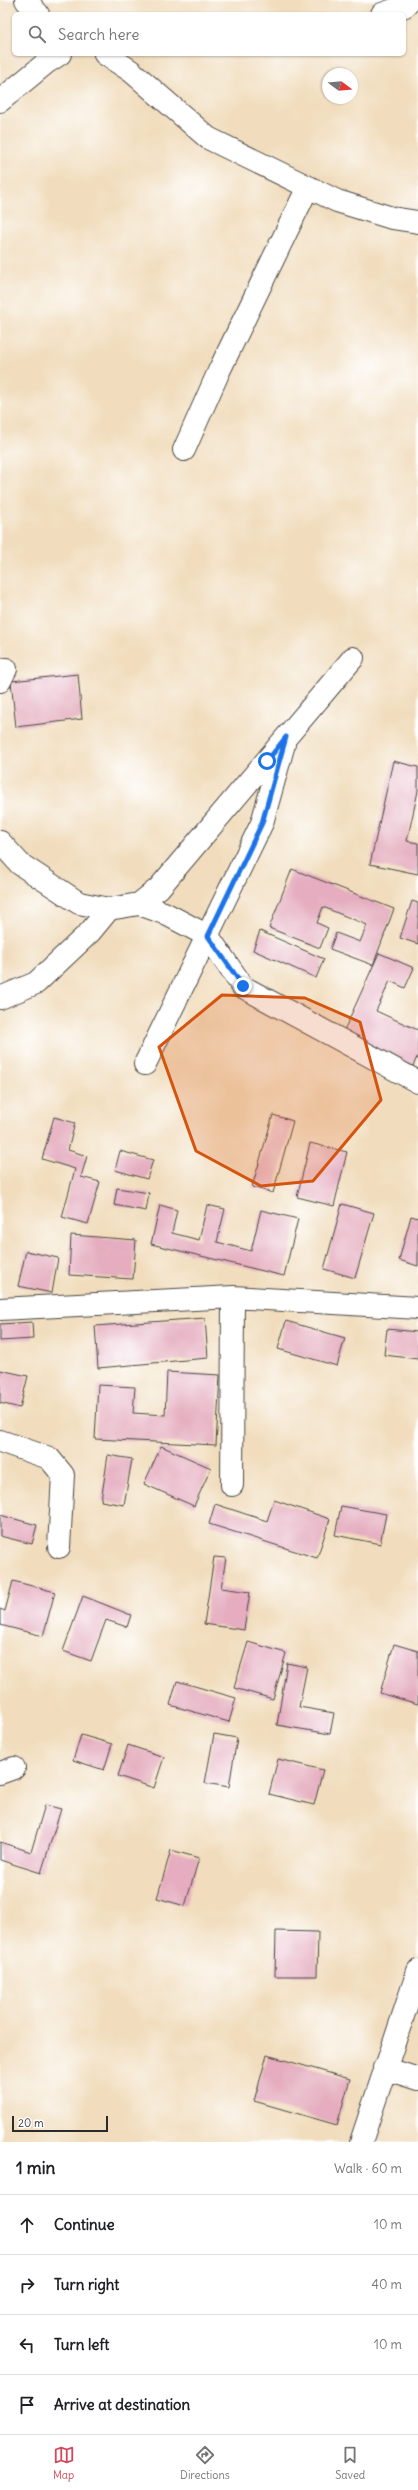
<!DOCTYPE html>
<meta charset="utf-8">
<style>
:root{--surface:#fff;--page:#f2f2f2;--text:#202124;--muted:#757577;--line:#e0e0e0;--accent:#d1495b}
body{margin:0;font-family:Delius,sans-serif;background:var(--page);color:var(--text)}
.compass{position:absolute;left:322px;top:68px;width:36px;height:36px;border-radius:50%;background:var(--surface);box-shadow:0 1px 3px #0004;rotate:106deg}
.scale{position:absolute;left:12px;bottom:10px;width:96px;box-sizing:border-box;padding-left:4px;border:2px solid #2b2b2b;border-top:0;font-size:11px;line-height:14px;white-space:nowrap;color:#2b2b2b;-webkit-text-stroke:3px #fff;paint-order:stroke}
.stop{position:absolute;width:12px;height:12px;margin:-9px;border:3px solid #1a73e8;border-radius:50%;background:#fff}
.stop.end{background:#1a73e8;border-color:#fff;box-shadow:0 1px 4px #0008}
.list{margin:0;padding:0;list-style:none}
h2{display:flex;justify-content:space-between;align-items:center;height:52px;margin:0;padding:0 16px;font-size:17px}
h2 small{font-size:13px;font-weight:400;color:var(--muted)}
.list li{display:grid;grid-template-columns:26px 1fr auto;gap:12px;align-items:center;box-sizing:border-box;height:60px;padding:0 16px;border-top:1px solid var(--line)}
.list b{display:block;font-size:15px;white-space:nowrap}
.list em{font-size:13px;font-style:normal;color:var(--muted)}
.icon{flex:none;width:22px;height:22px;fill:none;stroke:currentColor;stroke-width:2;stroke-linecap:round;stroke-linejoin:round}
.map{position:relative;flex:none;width:418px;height:2142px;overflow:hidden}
.search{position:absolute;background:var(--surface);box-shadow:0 1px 3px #0004;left:12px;right:12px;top:12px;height:44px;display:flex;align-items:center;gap:10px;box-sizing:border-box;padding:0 14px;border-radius:6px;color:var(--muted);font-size:15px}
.sheet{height:292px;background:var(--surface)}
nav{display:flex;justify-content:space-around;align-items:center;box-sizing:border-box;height:56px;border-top:1px solid var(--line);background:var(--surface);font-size:11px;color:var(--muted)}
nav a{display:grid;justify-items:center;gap:2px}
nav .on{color:var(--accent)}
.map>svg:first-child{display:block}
.building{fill:#e5adbf}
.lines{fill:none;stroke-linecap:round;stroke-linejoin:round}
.street-casing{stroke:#494641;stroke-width:24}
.street{stroke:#fff;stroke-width:22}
.route{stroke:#1a73e8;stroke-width:5}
.marked{fill:#d5540f;fill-opacity:0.2;stroke:#d5540f;stroke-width:3;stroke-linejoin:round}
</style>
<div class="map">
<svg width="418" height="2142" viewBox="0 0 418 2142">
<rect width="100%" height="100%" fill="#fff"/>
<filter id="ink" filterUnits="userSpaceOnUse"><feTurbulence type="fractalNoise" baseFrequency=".025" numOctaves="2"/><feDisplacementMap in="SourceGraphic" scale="8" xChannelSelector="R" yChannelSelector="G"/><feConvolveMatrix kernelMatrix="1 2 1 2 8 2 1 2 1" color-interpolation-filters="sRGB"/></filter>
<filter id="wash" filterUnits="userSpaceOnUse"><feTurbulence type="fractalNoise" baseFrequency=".012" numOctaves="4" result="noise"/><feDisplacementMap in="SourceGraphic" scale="16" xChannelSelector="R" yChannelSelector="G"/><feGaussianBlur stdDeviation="0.9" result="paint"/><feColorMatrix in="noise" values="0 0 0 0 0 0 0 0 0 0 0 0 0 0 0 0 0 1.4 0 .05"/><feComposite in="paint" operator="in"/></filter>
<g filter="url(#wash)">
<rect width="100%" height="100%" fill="#f1ddbd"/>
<g id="blocks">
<path class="building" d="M78 674 82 719 16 727 11 681Z
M393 761 418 767V791L407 841 418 843V874L370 864Z
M292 869 394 909 373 965 330 949 336 933 360 942 367 925 323 907 317 923 328 928 320 948 269 928Z
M412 901 418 903V944L400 938Z
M260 931 324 959 316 978 253 950Z
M379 953 414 968 405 988 390 981 376 1011 418 1030V1055L413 1066 342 1035Z
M273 1115 293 1121 273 1193 252 1187Z
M54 1117 75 1123 68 1150 87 1156 81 1177 100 1182 88 1224 62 1217 75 1169 42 1159Z
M310 1143 347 1152 334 1206 297 1197Z
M120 1151 153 1160 147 1179 115 1170Z
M117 1188 149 1193 146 1211 114 1205Z
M342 1204 374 1213 355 1278 324 1269Z
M160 1205 177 1210 172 1233 199 1240 207 1205 225 1209 217 1242 251 1251 261 1210 298 1219 284 1276 151 1244Z
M411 1216 418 1218V1266L399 1260Z
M71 1235 136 1240 133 1279 69 1275Z
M26 1251 58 1258 52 1293 18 1286Z
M205 1318 208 1358 98 1368 95 1326Z
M286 1321 345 1338 337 1366 278 1349Z
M32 1322 33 1339 0 1341V1324Z
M387 1329 418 1332V1359L384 1355Z
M0 1370 28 1376 20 1408 0 1403Z
M167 1372 220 1375 216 1445 95 1439 98 1385 135 1387 133 1413 165 1415Z
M161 1446 211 1468 194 1506 144 1484Z
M108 1455 132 1459 124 1505 101 1501Z
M274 1500 330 1519 317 1558 209 1524 215 1504 267 1521Z
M341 1506 386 1514 380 1544 335 1535Z
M0 1515 37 1525 32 1544 0 1536Z
M214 1557 226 1558 221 1588 250 1592 244 1630 204 1624Z
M13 1581 55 1592 43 1636 0 1625V1609L5 1611Z
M83 1596 131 1615 127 1627 106 1620 91 1661 63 1651Z
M248 1642 286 1653 273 1699 234 1688Z
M394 1644 418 1651V1704L380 1693Z
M287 1663 307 1667 299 1707 334 1713 330 1734 277 1725Z
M177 1681 236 1698 229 1722 170 1705Z
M214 1734 237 1738 229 1787 205 1783Z
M81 1735 112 1744 104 1770 73 1760Z
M128 1745 164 1757 154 1788 118 1776Z
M278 1759 323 1770 314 1805 269 1794Z
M45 1805 61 1809 41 1873 0 1860V1842L31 1852Z
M171 1850 199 1858 185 1906 157 1898Z
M276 1931 318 1932 317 1976H275Z
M267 2055 350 2079 337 2125 254 2101Z"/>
</g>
</g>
<g filter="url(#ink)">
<use href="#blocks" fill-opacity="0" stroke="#494641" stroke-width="1"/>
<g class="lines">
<defs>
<path id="street" d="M26 0 38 14
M382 14 405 6 411 0
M105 54 131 71 208 138 337 201 392 218 418 222
M0 101 46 63 60 54
M184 450 219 371 308 187
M0 681 6 669
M0 842 20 864 79 903 109 909 139 904 159 888 353 658
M139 904 164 913 208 936 243 987 418 1082
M0 998 36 983 90 932 109 909
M145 1064 262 823 284 744
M0 1309 233 1297 418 1308
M0 1441 49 1458 63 1475 59 1547
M232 1485 233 1297
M0 1773 14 1768
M384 2068 418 2079
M361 2142 418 1971"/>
</defs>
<use href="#street" class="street-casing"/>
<use href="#street" class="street"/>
</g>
</g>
<g class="lines" filter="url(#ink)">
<path class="route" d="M243 986 208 936 262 823 286 737 267 761"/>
</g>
<path class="marked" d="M222 995 305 998 360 1022 381 1100 313 1181 261 1186 196 1151 159 1047Z"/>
</svg>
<svg class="compass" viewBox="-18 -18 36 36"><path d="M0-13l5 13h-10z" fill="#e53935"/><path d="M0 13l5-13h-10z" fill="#757577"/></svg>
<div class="scale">20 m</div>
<div class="stop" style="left:267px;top:761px"></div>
<div class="stop end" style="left:243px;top:986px"></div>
<div class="search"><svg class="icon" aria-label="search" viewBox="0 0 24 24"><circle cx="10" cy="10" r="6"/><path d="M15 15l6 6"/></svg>Search here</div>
</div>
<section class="sheet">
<h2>1 min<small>Walk · 60 m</small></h2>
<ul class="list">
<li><svg class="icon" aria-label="ahead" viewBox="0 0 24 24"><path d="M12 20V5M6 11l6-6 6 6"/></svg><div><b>Continue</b></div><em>10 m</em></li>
<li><svg class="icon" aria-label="right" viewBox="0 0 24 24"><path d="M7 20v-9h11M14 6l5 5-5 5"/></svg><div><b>Turn right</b></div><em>40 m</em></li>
<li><svg class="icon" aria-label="left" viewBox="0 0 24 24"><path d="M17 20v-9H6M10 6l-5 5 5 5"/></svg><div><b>Turn left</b></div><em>10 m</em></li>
<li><svg class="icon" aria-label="arrive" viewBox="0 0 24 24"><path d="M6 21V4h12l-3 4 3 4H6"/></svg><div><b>Arrive at destination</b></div></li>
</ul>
</section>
<nav>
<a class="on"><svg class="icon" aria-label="map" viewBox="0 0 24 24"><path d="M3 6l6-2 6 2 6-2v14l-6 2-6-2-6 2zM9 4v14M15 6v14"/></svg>Map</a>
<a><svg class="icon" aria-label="directions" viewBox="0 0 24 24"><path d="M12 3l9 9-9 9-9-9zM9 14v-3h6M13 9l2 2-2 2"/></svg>Directions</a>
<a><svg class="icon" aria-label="saved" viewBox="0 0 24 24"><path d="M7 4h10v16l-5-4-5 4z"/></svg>Saved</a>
</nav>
